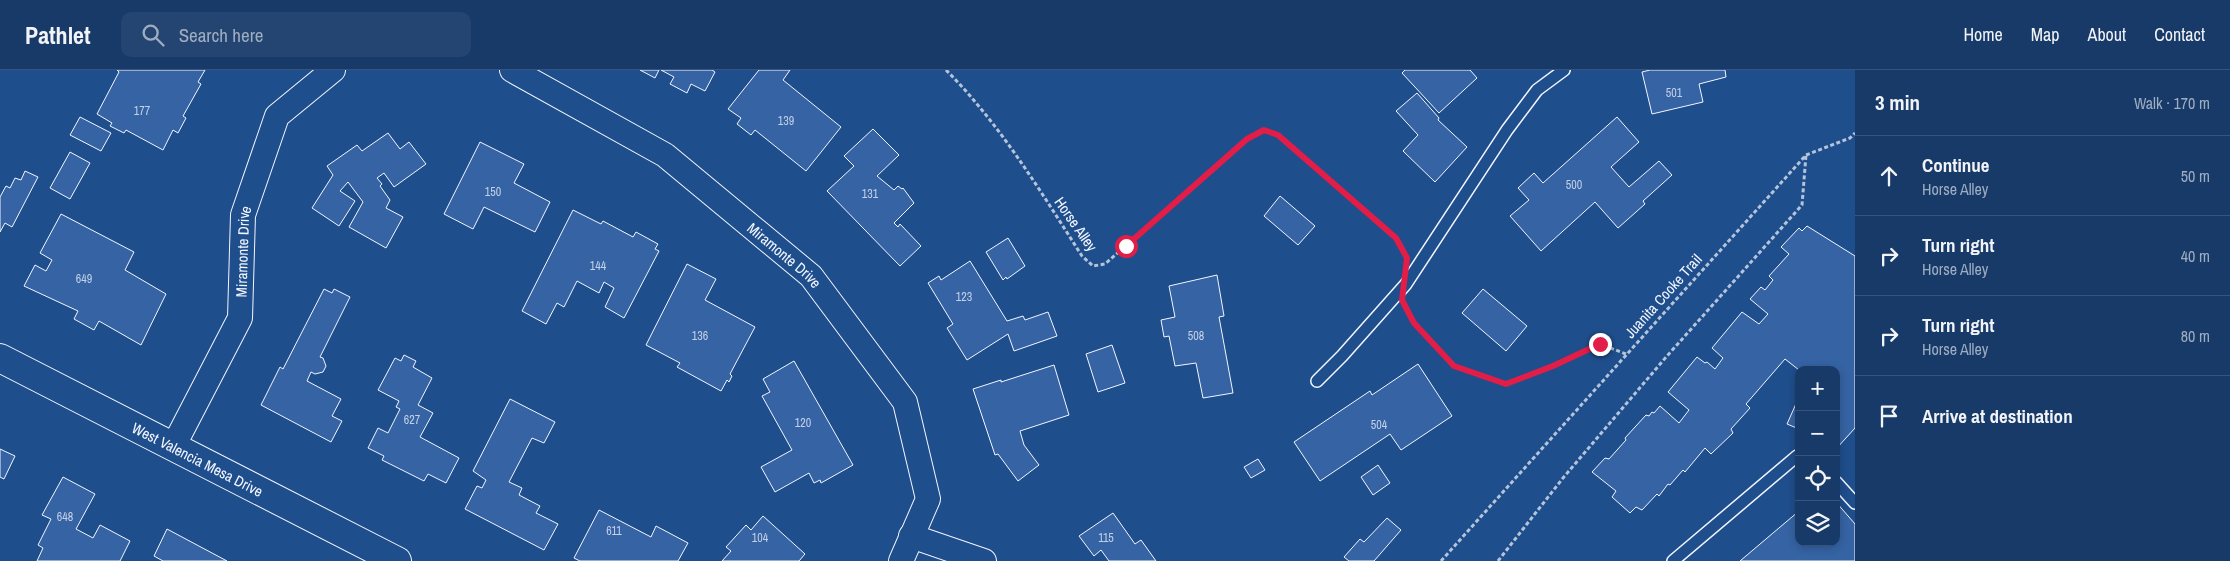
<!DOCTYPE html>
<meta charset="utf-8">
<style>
:root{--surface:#173a69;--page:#244571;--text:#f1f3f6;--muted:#9eadc0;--line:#36547d}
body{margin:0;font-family:"Archivo Narrow",sans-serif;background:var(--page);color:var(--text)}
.controls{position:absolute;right:15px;bottom:15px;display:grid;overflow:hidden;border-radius:10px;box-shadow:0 2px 8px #0003}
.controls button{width:45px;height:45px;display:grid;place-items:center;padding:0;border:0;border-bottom:1px solid var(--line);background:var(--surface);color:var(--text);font:25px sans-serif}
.stop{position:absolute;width:15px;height:15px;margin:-11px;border:4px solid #e11d48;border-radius:50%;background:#fff}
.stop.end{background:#e11d48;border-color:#fff;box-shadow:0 1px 5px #0008}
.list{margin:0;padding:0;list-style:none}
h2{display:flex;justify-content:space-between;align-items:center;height:65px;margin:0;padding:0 20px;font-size:21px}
h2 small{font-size:16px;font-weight:400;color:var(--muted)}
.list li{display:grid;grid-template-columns:32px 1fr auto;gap:15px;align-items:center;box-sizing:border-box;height:80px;padding:0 20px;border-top:1px solid var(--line)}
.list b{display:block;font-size:19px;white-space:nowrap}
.list p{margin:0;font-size:16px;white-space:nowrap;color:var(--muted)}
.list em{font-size:16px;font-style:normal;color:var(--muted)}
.icon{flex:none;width:28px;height:28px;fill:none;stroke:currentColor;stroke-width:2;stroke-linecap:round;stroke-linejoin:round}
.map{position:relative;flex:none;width:1855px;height:491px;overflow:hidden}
header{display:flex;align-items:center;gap:30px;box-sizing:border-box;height:70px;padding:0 25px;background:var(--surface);border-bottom:1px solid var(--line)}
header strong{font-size:24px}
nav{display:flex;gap:28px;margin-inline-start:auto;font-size:18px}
.search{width:350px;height:45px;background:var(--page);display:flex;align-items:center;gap:12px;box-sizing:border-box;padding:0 18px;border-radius:10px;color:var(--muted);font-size:19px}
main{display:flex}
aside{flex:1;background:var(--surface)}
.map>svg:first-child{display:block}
.building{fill:#3563a3;stroke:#f2f6ff}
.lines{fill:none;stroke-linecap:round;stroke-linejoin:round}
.lane-casing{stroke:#f2f6ff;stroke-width:14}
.street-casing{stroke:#f2f6ff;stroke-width:26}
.secondary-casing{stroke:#f2f6ff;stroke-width:30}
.path{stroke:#b3c4dc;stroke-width:3;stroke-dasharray:4 2.5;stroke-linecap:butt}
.lane{stroke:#1f4e8c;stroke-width:11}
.street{stroke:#1f4e8c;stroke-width:24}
.secondary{stroke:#1f4e8c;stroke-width:28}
.route{stroke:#e11d48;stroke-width:6}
.labels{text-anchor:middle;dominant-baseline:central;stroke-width:4;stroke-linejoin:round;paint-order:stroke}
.number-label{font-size:12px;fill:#c3d1e8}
.street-label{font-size:15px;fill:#f2f6ff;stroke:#1f4e8c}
</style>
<header>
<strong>Pathlet</strong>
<div class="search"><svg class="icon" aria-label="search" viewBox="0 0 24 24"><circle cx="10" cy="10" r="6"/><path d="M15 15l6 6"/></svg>Search here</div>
<nav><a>Home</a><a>Map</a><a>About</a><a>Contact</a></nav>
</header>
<main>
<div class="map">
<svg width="1855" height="491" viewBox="0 0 1855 491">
<rect width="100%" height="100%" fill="#1f4e8c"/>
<path class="building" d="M205 0 198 12 201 14 183 46 186 48 178 63 173 60 163 80 126 60 124 63 110 56 112 53 97 44 119 2 117 0Z
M640 0H659L655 8Z
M661 0H712L715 2 705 21 691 14 687 23 670 14 674 7Z
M759 0H790L783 10 841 57 806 101 755 60 751 65 737 54 741 48 728 39Z
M1405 0H1470L1477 8 1439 43 1402 3Z
M1650 0H1725L1726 7 1699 14 1703 32 1652 44 1642 2Z
M1417 23 1439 48 1438 50 1467 77 1435 112 1403 81 1418 65 1396 41Z
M80 47 111 63 101 81 70 65Z
M1617 47 1639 72 1611 97 1629 117 1659 91 1672 105 1643 131 1645 134 1618 158 1595 132 1541 181 1510 146 1529 130 1518 118 1534 103 1543 113Z
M873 59 899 85 877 106 894 120 898 116 902 119 903 118 914 133 894 153 898 157 900 154 921 176 900 196 827 121 854 96 844 86Z
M388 63 400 79 409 72 426 94 394 117 384 103 377 108 382 114 380 116 390 130 386 138 403 147 386 178 349 157 363 132 348 112 340 121 355 131 339 156 312 138 333 105 327 96 357 75 362 81Z
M480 72 524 94 514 113 550 132 535 162 484 137 473 159 444 144Z
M70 82 90 93 70 129 50 118Z
M25 101 38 107 12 157 5 153 0 162V127L6 116 10 118 15 108 21 110Z
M1280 126 1315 156 1298 175 1264 146Z
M573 140 601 154 603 151 633 167 636 162 658 174 655 179 659 181 624 248 605 237 614 218 604 212 599 223 577 211 564 237 557 233 546 254 522 241Z
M61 144 134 182 125 200 166 224 141 275 99 251 94 260 74 249 78 241 24 216 35 195 46 201 52 190 40 183Z
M1807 156 1855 186V358L1836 379V300H1799L1785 289 1746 334 1750 338 1731 359 1733 363 1711 384 1705 378 1685 402 1683 400 1670 415 1668 414 1659 426 1657 424 1642 440 1636 437 1630 443 1612 427 1616 421 1592 402 1605 388 1609 389 1626 370 1625 368 1646 345 1649 346 1652 342 1654 343 1660 336 1679 353 1689 340 1668 322 1697 287 1705 293 1707 292 1715 299 1723 288 1712 278 1742 242 1759 254 1768 244 1750 229 1761 217 1765 220 1773 210 1769 206 1789 184 1781 177 1799 158 1802 161Z
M1008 168 1025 196 1007 209 1006 207 1003 210 986 182Z
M970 191 1007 251 1023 246 1025 250 1048 242 1057 266 1014 281 1008 264 967 290 947 258 953 254 928 213 939 206 941 210Z
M687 194 716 209 705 230 755 257 730 304 732 306 729 312 727 310 721 321 677 297 680 293 646 275Z
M1217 205 1224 246 1219 247 1233 323 1203 328 1196 293 1175 296 1169 266 1164 267 1161 250 1175 247 1169 216Z
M324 219 332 223 334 219 350 227 320 287 323 288 326 296 323 302 315 304 311 302 307 311 341 329 332 346 342 351 331 372 261 335 280 297 283 299Z
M1483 219 1527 256 1506 281 1462 243Z
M1112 275 1125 313 1098 322 1086 284Z
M404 285 416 291 413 297 432 308 418 335 433 343 420 367 459 388 446 413 428 404 424 411 382 390 384 386 368 378 378 358 388 363 400 339 396 337 399 331 378 320 395 288 401 291Z
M794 291 853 395 821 413 820 410 814 413 809 403 775 422 761 397 792 380 762 326 770 322 763 309Z
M1418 294 1452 346 1401 380 1390 364 1320 411 1294 372 1370 321 1372 325Z
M1054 295 1069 345 1020 361 1024 375 1039 395 1018 411 998 384 995 385 973 319 1001 310V312Z
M1799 327V359L1787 354Z
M510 329 555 352 544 373 532 368 509 412 522 418 519 425 540 436 536 443 558 454 544 480 465 439 477 416 482 418 486 410 473 401Z
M0 379 15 386 4 409 0 407Z
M1258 389 1265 400 1251 408 1244 397Z
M1378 395 1390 413 1373 425 1361 407Z
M63 407 95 424 76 459 93 468 100 455 130 471 120 491H37L43 478 38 475 51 449 42 445Z
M1836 432 1855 454V491H1740L1799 441V472H1836Z
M599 440 651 467 656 456 688 473 678 491H580L574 488Z
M1113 443 1135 474 1141 470 1156 491H1109L1101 480 1094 486 1079 466Z
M763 446 805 484 799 491H722L731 481 726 477 746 455 751 460Z
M1387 448 1401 460 1374 491H1349L1344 487 1360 469 1364 472Z
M167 459 227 491H163L154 486Z"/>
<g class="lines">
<defs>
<path id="lane" d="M1317 311 1342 286 1406 214 1507 60 1537 20 1564 0
M1836 412 1855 433
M1673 491 1797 386 1799 387"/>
<g id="street">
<path id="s1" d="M512 0 665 85 811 206 905 332 928 429 901 491"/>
<path id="s2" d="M173 377 240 248 243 145 277 46 333 0"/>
<path d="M911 466 984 491"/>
</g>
<g id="secondary">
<path id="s3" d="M0 288 397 491"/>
</g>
</defs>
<use href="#lane" class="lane-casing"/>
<use href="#street" class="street-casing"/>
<use href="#secondary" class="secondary-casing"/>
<path class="path" d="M946 0C1000 54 1041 122 1082 186L1093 196 1105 194 1247 69 1264 60 1278 65 1396 168 1405 184
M1408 241 1413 253 1454 296 1506 314 1553 296 1600 274 1626 284
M1441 491 1806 85 1850 68 1855 63
M1498 491 1563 408 1667 286 1802 135 1806 85"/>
<use href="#lane" class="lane"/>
<use href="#street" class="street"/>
<use href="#secondary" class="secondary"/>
</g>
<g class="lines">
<path class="route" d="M1126 176 1247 69 1264 60 1278 65 1396 168 1407 188 1402 230 1414 253 1454 296 1506 314 1553 296 1600 274"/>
</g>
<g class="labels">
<g class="number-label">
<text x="1674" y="23">501</text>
<text x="142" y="41">177</text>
<text x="786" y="51">139</text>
<text x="1574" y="115">500</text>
<text x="493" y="122">150</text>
<text x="870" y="124">131</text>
<text x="598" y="196">144</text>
<text x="84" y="209">649</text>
<text x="964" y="227">123</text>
<text x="700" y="266">136</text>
<text x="1196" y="266">508</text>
<text x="412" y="350">627</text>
<text x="803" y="353">120</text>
<text x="1379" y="355">504</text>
<text x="65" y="447">648</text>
<text x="614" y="461">611</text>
<text x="760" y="468">104</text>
<text x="1106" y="468">115</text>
</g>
<g class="street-label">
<text transform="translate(1076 154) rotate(55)">Horse Alley</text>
<text stroke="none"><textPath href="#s2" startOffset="212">Miramonte Drive</textPath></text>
<text stroke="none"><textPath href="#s1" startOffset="331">Miramonte Drive</textPath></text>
<text transform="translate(1663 226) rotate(-48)">Juanita Cooke Trail</text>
<text stroke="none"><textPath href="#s3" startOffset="222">West Valencia Mesa Drive</textPath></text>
</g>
</g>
</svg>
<div class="controls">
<button>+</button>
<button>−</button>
<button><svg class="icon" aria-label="locate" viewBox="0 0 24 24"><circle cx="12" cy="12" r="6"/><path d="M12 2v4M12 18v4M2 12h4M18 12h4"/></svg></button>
<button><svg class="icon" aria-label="layers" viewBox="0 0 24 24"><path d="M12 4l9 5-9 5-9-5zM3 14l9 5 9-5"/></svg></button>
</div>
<div class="stop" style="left:1126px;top:176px"></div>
<div class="stop end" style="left:1600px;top:274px"></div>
</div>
<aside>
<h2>3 min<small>Walk · 170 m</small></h2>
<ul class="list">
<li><svg class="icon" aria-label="ahead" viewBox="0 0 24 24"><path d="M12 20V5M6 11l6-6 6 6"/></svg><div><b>Continue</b><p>Horse Alley</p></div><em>50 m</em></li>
<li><svg class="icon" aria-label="right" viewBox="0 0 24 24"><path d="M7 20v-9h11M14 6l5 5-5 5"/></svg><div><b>Turn right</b><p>Horse Alley</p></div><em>40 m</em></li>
<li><svg class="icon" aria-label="right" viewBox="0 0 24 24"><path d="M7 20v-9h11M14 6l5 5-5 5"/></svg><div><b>Turn right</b><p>Horse Alley</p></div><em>80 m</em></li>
<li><svg class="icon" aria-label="arrive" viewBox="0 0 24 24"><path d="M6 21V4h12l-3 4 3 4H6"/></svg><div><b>Arrive at destination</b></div></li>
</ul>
</aside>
</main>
